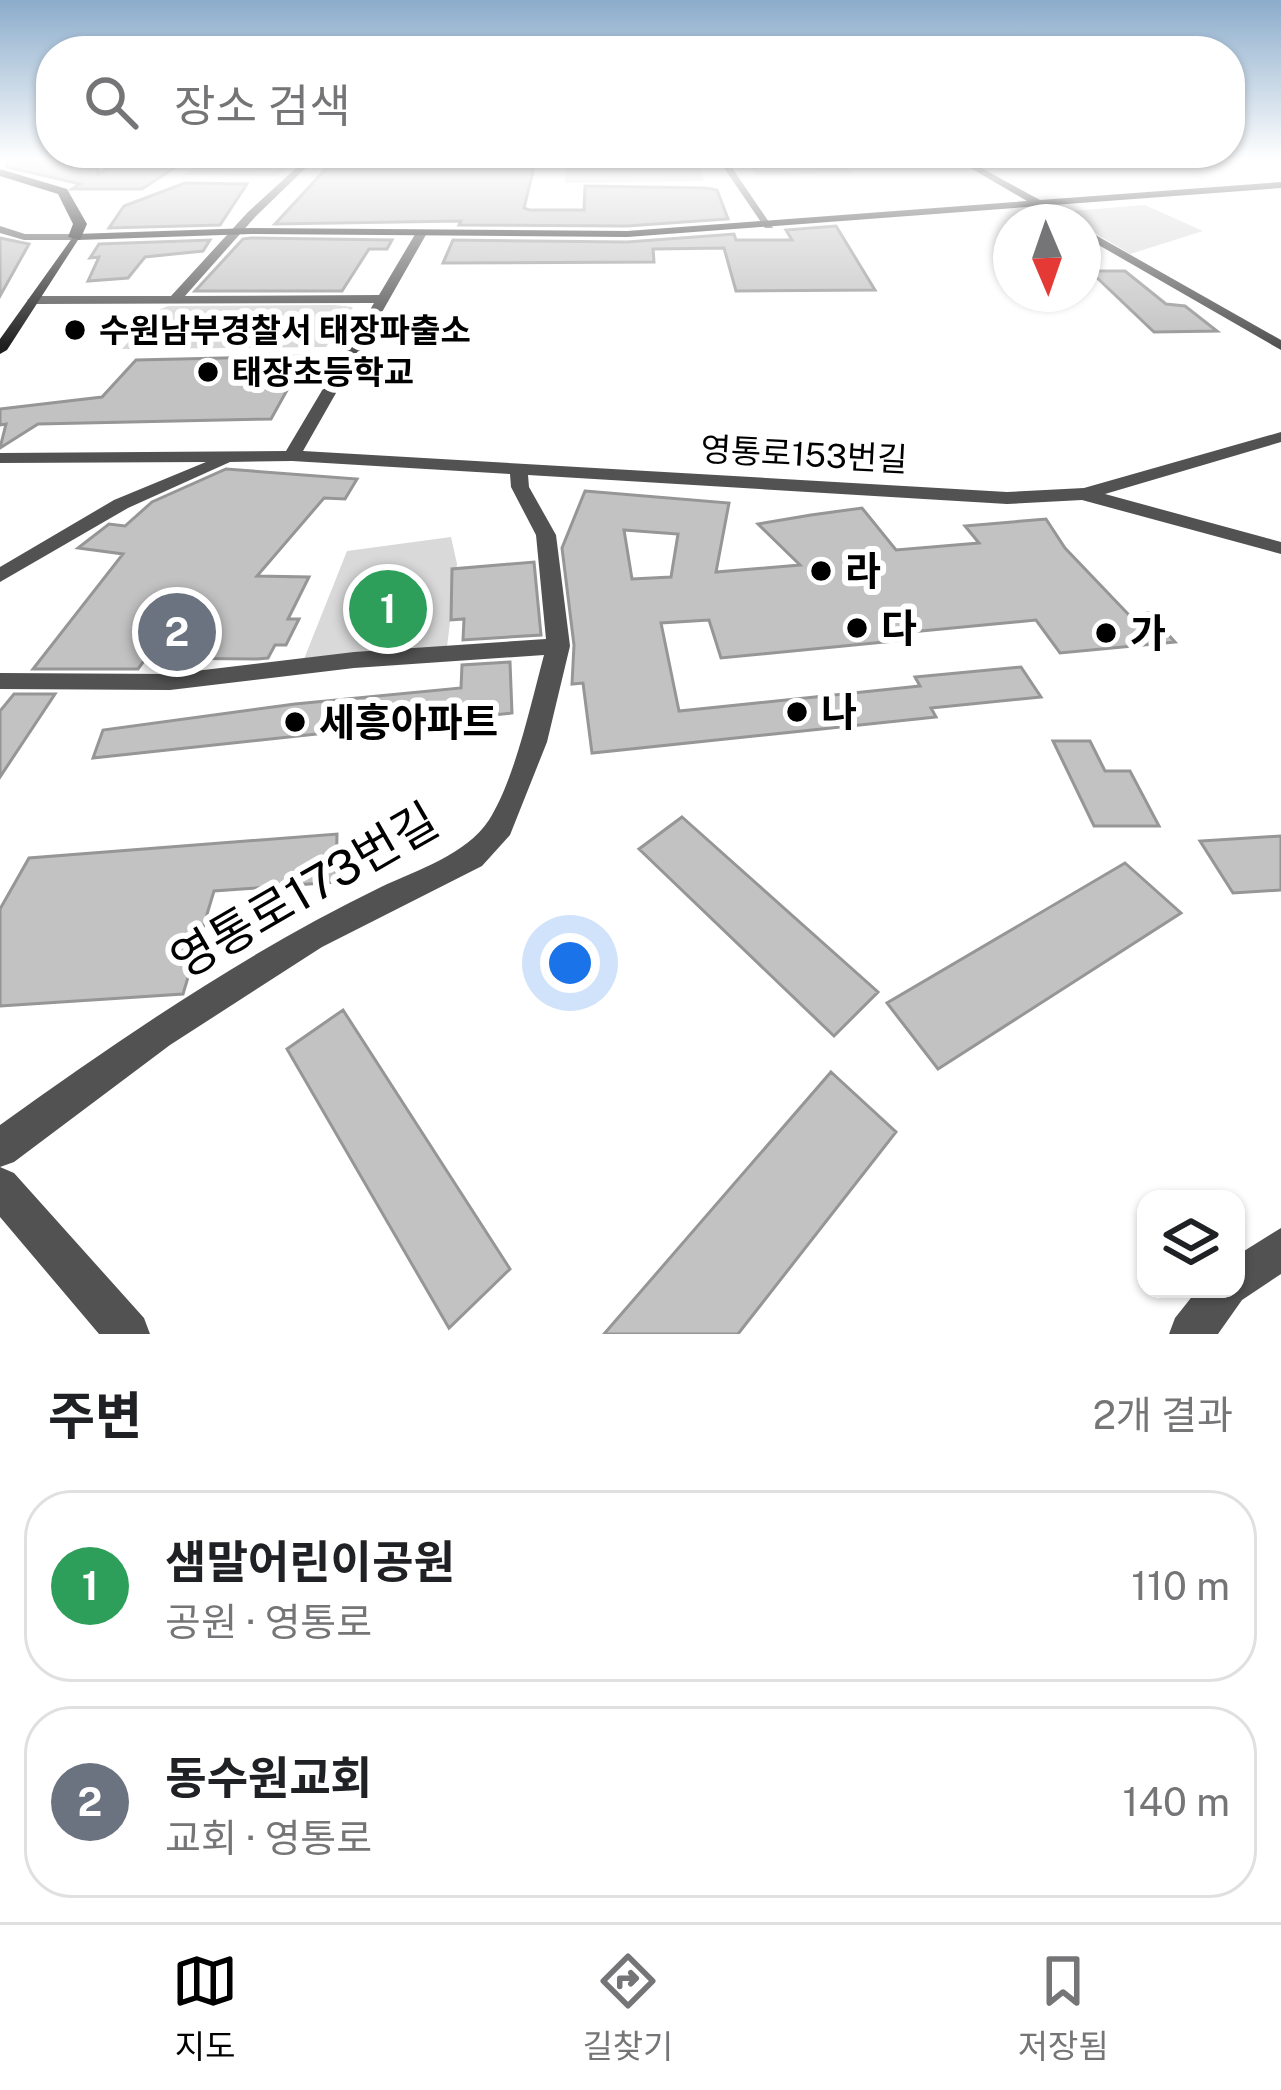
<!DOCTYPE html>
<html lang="ko">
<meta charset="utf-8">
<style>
:root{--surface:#fff;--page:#f6f6f6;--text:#202124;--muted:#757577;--line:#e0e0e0;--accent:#000}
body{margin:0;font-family:"Public Sans","Noto Sans KR",sans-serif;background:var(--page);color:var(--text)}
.controls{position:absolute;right:36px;bottom:36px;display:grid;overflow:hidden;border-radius:24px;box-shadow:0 3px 9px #0004}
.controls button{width:108px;height:108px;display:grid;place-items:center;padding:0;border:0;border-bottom:3px solid var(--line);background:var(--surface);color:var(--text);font:60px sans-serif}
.compass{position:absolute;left:993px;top:204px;width:108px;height:108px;border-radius:50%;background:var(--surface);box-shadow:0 3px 9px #0004;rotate:178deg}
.you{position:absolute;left:570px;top:963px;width:42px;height:42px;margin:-30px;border:9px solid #fff;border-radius:50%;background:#1a73e8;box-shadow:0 0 0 18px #1a73e833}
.badge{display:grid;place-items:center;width:78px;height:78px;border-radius:50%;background:var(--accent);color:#fff;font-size:39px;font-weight:700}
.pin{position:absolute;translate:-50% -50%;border:6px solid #fff;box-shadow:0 3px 12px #0006}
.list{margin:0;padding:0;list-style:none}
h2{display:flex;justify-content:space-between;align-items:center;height:156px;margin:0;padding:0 48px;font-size:51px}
h2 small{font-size:39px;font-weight:400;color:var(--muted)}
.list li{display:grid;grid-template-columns:78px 1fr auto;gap:36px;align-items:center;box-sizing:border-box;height:192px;margin:0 24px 24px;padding:0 24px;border:3px solid var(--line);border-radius:48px}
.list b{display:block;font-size:45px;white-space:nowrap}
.list p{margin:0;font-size:39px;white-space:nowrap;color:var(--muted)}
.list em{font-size:39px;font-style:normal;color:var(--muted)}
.icon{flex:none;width:66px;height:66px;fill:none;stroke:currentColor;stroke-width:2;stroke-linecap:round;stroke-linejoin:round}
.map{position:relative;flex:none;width:1281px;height:1334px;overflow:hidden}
.search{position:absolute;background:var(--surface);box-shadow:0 3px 9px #0004;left:36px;right:36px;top:36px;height:132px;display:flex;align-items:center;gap:30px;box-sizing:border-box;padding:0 42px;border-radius:48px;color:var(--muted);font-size:45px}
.sheet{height:588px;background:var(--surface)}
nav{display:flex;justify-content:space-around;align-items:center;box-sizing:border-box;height:168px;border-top:3px solid var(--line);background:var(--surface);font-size:33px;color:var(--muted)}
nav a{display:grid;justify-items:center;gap:6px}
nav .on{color:var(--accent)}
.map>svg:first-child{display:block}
.green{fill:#d9d9d9}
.building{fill:#c2c2c2;stroke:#969696;stroke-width:3;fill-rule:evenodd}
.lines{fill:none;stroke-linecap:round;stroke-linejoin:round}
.street{fill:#525252;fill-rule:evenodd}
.secondary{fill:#1f1f1f;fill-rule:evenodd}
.primary{fill:#000;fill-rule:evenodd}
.poi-dot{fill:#000;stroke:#fff;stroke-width:4.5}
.labels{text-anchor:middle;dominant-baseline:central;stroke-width:12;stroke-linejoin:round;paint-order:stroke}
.far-poi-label{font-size:33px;font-weight:bold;fill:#000;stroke:#fff;text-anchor:start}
.far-street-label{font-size:33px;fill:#000;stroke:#fff}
.poi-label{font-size:39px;font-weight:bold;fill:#000;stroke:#fff;text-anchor:start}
.near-street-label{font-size:48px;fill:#000;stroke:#fff}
</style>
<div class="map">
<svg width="1281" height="1334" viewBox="0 0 1281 1334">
<rect width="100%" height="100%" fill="#fff"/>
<path class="green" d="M205 159H299L277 176 182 175Z
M744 159H837L853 173 756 175Z
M699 162 704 181 565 183 566 163Z
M1145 205 1203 231 1130 254 1083 226V222L1058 212Z
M168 306 334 305 353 307 326 347 122 349 156 311Z
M451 537 457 564 447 647 304 659 347 551Z"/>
<path class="building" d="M8 159H97L98 174 124 159H188L142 189H72L80 184 7 167Z
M335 159H536L524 208 529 210H584L585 186 705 188 717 190 728 219 627 226 459 225 461 221 275 224Z
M185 183 247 184 220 225 109 228 124 206Z
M836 226 875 290 736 291 724 248 653 249 654 262 443 263 453 240 627 242 734 234 736 240H792L786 230Z
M0 238 29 244 0 296Z
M243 239 251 238 392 240 387 249H369L342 291H195Z
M210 240 203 251 145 257 128 278 88 281 99 257 90 258 99 244Z
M1090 271H1125L1166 304 1185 306 1217 331 1154 332Z
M306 356 271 419 38 424 0 448 6 424 0 425V409L102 397 136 360Z
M226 469 357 479 345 499 324 498 257 576 309 577 288 619H299L286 645H275L268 658 257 659 146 658 138 669H33L123 554 78 548 109 524 125 526 152 502Z
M585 491 729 503 716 572 800 565 758 524 811 515 862 508 896 550 979 543 965 526 1046 519 1065 548 1129 615 1149 613 1175 642 1060 653 1036 620 900 633 905 640 721 658 709 620 661 623 679 711 920 686 915 677 1021 667 1041 697 931 708 936 717 592 753 583 683 572 684 574 645 562 548ZM624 530 678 534 671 577 632 579Z
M534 562 541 635 463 640 464 619 451 620 452 569Z
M510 662 512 713 93 758 103 730 295 704 461 688 462 665Z
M14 694H55L0 777V711Z
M1053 741H1090L1105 771H1130L1159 826H1094Z
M682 817 878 992 834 1036 639 849Z
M337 834 336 882 214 891 183 994 0 1006V909L29 858Z
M1281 836V890L1233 893 1200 841Z
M1125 863 1181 913 938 1069 887 1003Z
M343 1010 510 1269 449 1328 287 1049Z
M831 1072 896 1132 738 1334H604Z"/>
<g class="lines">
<path class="street" d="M306 159H315L256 216 185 296 379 295 417 231 427 233 303 451 1007 492 1084 488 1281 432V442L1105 494 1281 542V554L1082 500 1007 504 528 475 529 487 556 535 570 646 547 742 510 835 482 866 322 947 170 1045 14 1162 0 1167V1125C123 1037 245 953 381 887 417 870 466 855 489 820 515 779 531 703 544 655L354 668 170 690 0 689V673L170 674 354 652 546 639 536 535 511 487 510 474 292 461 230 462 128 508 0 582V567L114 500 206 462 0 463V453L286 451 374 303 34 304 27 300 34 296H171L248 212Z
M718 159H726L773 228H765Z
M1043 204 1047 205 1072 222H1060L1039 209Z
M0 226 25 234H75L81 237 75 240H24L0 233Z
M1083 228 1281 340V350L1083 236Z
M0 1167 14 1173 144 1318 150 1334H99L0 1217Z
M1281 1228V1274L1242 1300 1218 1334H1169L1175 1318 1198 1289H1236V1256Z"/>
<path class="secondary" d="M955 159H965L1040 200 1281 182V188L627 237 251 234 78 240 7 350 0 354V339L75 234 251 228 627 231 1027 201Z"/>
<path class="primary" d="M0 169 67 189 87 224 80 240 68 237 73 224 58 194 0 176Z"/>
</g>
<linearGradient id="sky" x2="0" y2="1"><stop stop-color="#8baccb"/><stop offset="0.46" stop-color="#fff"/><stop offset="1" stop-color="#fff" stop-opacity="0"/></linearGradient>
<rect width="1281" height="346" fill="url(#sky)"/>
<g class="poi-dot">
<circle cx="75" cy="330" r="12"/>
<circle cx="208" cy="372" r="12"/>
<circle cx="821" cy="571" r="12"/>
<circle cx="857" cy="628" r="12"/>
<circle cx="1106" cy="633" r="12"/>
<circle cx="797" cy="712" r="12"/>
<circle cx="295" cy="722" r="12"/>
</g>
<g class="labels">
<g class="far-poi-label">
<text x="99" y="330">수원남부경찰서 태장파출소</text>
<text x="232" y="372">태장초등학교</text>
</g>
<g class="far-street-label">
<text transform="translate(804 454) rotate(3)">영통로153번길</text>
</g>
<g class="poi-label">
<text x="845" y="571">라</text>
<text x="881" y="628">다</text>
<text x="1130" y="633">가</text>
<text x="821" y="712">나</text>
<text x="319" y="722">세흥아파트</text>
</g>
<g class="near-street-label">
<text transform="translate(304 890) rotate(-30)">영통로173번길</text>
</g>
</g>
</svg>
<div class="controls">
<button><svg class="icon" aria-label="layers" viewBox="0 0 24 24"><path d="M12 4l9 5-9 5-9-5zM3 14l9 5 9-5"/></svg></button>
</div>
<svg class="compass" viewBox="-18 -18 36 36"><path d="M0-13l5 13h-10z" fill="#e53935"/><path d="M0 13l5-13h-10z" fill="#757577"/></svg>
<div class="you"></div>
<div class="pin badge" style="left:388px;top:609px;background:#2e9e5b">1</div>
<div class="pin badge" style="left:177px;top:632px;background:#6b7280">2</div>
<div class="search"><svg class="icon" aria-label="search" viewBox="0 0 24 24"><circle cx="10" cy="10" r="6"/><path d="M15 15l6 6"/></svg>장소 검색</div>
</div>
<section class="sheet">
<h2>주변<small>2개 결과</small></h2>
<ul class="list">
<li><span class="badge" style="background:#2e9e5b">1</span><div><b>샘말어린이공원</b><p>공원 · 영통로</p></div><em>110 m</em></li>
<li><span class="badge" style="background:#6b7280">2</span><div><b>동수원교회</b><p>교회 · 영통로</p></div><em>140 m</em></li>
</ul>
</section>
<nav>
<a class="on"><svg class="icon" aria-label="map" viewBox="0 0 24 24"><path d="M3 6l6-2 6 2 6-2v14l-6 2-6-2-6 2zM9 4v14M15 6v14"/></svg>지도</a>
<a><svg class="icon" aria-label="directions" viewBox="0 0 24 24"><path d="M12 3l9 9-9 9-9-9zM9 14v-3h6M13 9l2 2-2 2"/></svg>길찾기</a>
<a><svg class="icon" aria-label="saved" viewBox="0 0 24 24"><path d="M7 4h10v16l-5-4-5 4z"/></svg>저장됨</a>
</nav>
